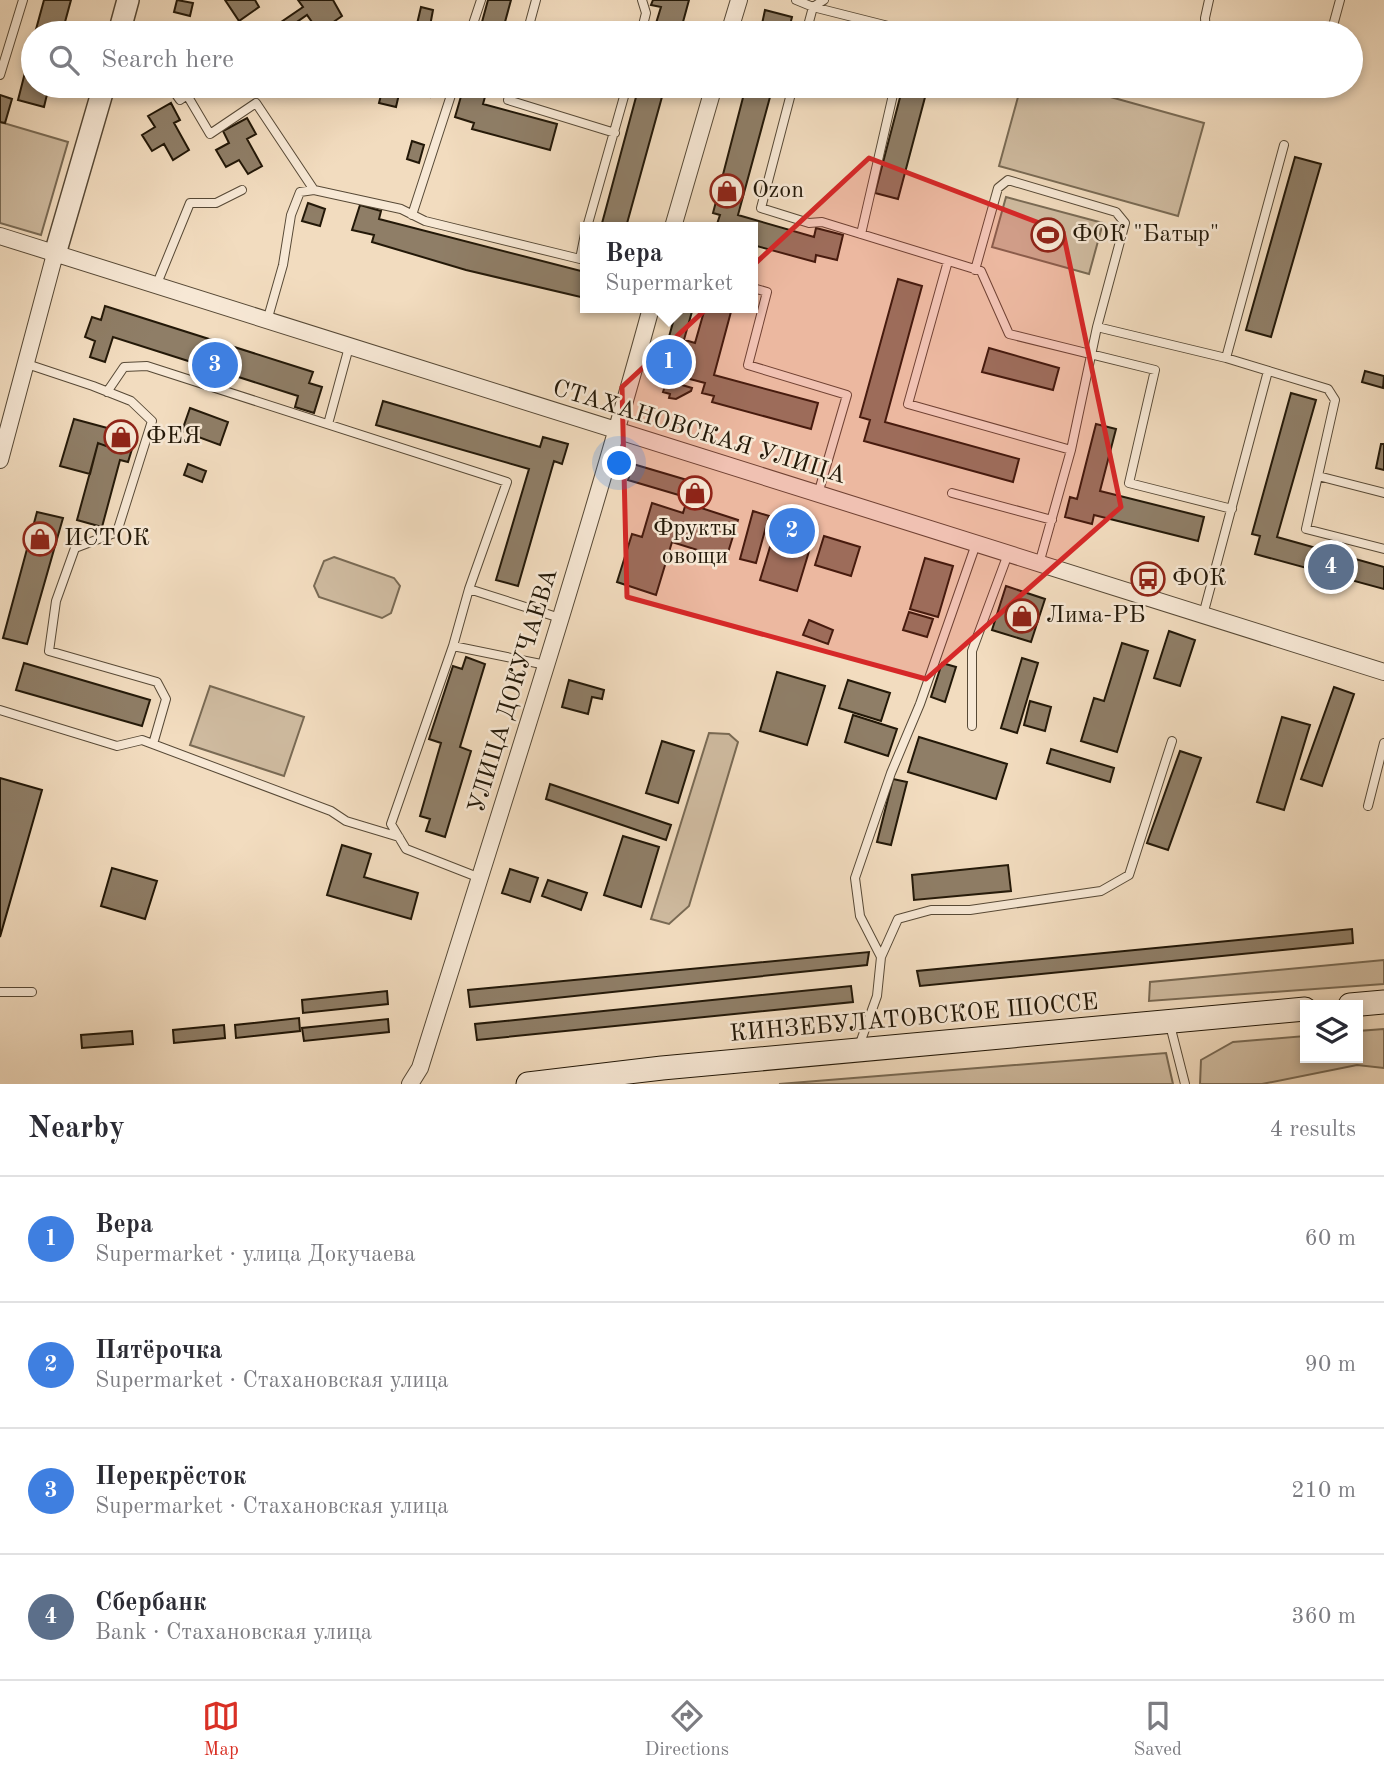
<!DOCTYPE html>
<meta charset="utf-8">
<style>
:root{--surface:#fff;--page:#f2f2f3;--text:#2b2b33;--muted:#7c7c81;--line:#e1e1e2;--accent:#d93025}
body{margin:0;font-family:"Old Standard TT",serif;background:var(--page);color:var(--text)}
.controls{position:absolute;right:21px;bottom:21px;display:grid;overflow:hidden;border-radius:0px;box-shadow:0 4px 10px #0003}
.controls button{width:63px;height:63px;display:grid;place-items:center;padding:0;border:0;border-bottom:2px solid var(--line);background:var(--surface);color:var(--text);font:35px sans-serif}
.you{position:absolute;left:620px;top:464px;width:24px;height:24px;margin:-18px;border:5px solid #fff;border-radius:50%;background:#1a73e8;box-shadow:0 0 0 10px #1a73e833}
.badge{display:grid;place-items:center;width:46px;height:46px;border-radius:50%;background:var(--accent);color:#fff;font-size:23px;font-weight:700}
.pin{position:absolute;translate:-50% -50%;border:4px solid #fff;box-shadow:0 2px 7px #0006}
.popup{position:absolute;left:580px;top:222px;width:178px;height:91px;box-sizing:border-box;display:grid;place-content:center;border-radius:0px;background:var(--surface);filter:drop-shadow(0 2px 5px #0005);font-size:23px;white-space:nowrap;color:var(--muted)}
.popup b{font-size:26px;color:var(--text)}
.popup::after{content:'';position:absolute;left:50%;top:100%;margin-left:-14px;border:14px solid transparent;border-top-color:var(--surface)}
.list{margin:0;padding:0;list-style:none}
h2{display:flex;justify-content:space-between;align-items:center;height:91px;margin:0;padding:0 28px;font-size:30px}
h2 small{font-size:23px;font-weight:400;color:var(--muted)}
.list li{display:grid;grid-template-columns:46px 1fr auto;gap:21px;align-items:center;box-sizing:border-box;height:126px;padding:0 28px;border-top:2px solid var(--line)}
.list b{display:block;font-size:26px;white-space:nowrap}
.list p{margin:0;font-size:23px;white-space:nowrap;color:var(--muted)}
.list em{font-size:23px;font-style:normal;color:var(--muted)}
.icon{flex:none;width:38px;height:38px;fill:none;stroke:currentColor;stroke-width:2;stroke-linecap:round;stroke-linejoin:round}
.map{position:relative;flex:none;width:1384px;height:1084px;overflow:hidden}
.search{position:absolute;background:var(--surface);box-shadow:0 4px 10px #0003;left:21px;right:21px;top:21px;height:77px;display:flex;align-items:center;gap:18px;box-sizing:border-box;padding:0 24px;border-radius:38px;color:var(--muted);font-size:26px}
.sheet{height:595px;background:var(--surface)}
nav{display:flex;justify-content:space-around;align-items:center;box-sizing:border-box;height:98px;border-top:2px solid var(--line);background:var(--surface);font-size:19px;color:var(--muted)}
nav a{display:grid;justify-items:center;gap:4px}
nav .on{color:var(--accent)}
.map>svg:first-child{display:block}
.green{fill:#cfbba0;stroke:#796a54;stroke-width:2}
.building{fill:#8f7e67;stroke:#231808;stroke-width:2}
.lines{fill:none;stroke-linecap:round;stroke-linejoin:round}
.service-casing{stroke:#574936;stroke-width:10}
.minor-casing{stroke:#574936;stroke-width:18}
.tertiary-casing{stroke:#574936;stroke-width:24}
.secondary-casing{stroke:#231808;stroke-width:25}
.service{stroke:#f7e8d5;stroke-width:8}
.minor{stroke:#f7e8d5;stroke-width:16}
.tertiary{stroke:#f7e8d5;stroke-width:21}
.secondary{stroke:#f7e8d5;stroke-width:23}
.marked{fill:#d62828;fill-opacity:0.2;stroke:#d62828;stroke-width:5;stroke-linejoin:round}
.labels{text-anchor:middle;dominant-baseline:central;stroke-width:5;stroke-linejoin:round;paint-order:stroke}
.poi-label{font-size:24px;fill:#231808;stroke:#f7e8d5;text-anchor:start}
.street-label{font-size:24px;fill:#231808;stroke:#f7e8d5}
</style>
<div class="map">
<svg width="1384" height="1084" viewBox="0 0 1384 1084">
<rect width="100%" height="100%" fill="#f2dcbf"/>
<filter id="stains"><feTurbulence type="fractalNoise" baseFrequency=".00286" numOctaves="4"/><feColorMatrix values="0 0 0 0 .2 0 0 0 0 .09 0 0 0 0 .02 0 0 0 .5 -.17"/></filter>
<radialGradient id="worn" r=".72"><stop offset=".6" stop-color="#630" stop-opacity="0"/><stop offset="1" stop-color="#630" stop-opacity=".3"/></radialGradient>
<path class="green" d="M1021 86H1071L1204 123 1178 216 999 166Z
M0 122 68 142 41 235 0 223Z
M1006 197 1103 223 1089 274 992 247Z
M334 557 394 578 400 586 391 613 382 618 319 597 314 586 324 561Z
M210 686 304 717 284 776 190 745Z
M709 733 729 734 738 742 689 906 669 924 651 919Z
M1384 960V984L1149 1001 1150 982Z
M1384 1029V1068L1357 1065 1262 1084H1200L1201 1060 1233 1042 1305 1036V1058H1358V1031Z
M1166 1053 1173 1084H779Z"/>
<path class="building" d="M44 0H71L62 33H35Z
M177 0 193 3 190 16 174 12Z
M225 0H255L259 7 239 21Z
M298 0H333L342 16 319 32 307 15 284 31 286 33H265L303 7Z
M488 0H511L502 33H479Z
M653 0H689L680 33H653L661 7 651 5Z
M421 7 433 10 430 26 417 24Z
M765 10 792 17 788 33H760Z
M1228 24 1259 33H1225Z
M33 41V86H49L44 107 18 100Z
M335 86H352L351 93 334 90Z
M420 86H433L430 97 418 93Z
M464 86H488L483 104 557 124 550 150 472 129 474 123 455 117Z
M639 86H665L626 227H601Z
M746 86H773L738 215 814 237 816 228 843 235 837 260 816 255 815 262 753 245V227H716L720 215 713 213Z
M903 86H928L898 199 875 193Z
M382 91 399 94 396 107 379 103Z
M0 95 12 99 5 123 0 122Z
M171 103 180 120 174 123 189 150 173 160 164 144 152 151 142 135 155 127 148 116Z
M247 118 256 134 247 139 262 166 248 174 239 160 226 167 216 150 229 143 223 131Z
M412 141 424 145 419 163 407 159Z
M1295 157 1321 164 1271 337 1246 330Z
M308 203 325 209 320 226 302 221Z
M360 205 381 211 379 219 585 272V298L466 270 372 242 374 235 352 230Z
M898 279 922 286 885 422 1019 459 1013 482 864 441 870 420 860 417Z
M105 306 313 372 309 383 322 387 314 413 295 407 298 396 113 337 105 362 90 357 95 341 85 337 92 317 101 320Z
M677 308H693L672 382 692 388 691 391 676 399 669 398 670 394 663 392 666 383 657 380Z
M705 308H732L714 375 818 403 811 429 712 402 714 396 702 393 705 383 686 378 690 362 680 359 685 340 695 343Z
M989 348 1059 368 1053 390 982 372Z
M1365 371 1384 376 1383 388 1362 382Z
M1291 393 1316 400 1277 537 1384 567V589L1255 554 1260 536 1252 534Z
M383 401 540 447 543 437 568 444 562 464 554 461 518 586 496 580 529 469 376 425Z
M190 408 228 422 220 445 182 431Z
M74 419 111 429 106 446 98 443 90 474 60 466Z
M1096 424 1116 429 1100 491 1204 517 1198 541 1094 515 1092 524 1065 517 1070 497 1077 499Z
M111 429 136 436 128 462 120 460 102 527 77 520 98 443 106 446Z
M1381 444H1384V470L1376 468Z
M188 464 206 471 202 482 184 475Z
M633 464 687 480 682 496 628 480Z
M652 503 683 513 686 503 738 520 726 559 672 542 656 595 617 582 632 534 642 537Z
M753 511 769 516 756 563 740 559Z
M37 512 63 518 27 644 3 638Z
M780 514 817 525 797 591 760 580Z
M824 536 860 547 851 576 815 565Z
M925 558 953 566 938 617 910 609Z
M1006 586 1045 599 1031 642 992 630Z
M909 612 933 619 927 637 903 630Z
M809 620 833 630 828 644 803 635Z
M1169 631 1195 640 1180 686 1154 678Z
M1122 643 1148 651 1117 752 1081 741 1094 698 1104 701Z
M466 657 485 664 460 747 471 751 445 837 426 831 430 819 420 816 441 743 429 739 453 666 462 669Z
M1022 658 1038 663 1017 733 1001 728Z
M24 663 150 700 142 726 16 690Z
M942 663 956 667 945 702 931 697Z
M777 672 825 686 807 745 760 731Z
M569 680 604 690 602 699 592 697 588 714 562 707Z
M848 680 890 693 881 721 839 708Z
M1334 687 1354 694 1322 786 1301 779Z
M1030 701 1051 707 1045 731 1024 725Z
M853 715 897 729 888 756 845 742Z
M1282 717 1310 725 1284 810 1257 802Z
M919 737 1007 764 996 799 908 772Z
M662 741 694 751 678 803 646 793Z
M1051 749 1114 768 1110 782 1047 763Z
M1180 751 1201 758 1168 850 1147 843Z
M0 778 42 790 0 937Z
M893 779 907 782 891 845 877 842Z
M550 784 671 825 666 840 546 799Z
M623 836 659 847 641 907 604 895Z
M342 845 371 854 364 877 418 893 411 919 327 895Z
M1008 865 1011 891 914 900 912 875Z
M112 868 157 881 145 919 101 906Z
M510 869 538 878 530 902 502 893Z
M548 880 587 893 581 910 542 896Z
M1352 929 1353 943 920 986 917 971Z
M869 952 867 965 470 1007 468 990Z
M851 986 853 1002 477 1040 475 1024Z
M387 991 388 1004 303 1013 302 1000Z
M299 1018 300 1031 236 1038 235 1025Z
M388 1019 389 1032 304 1041 302 1028Z
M224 1025 225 1038 174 1043 173 1030Z
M132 1031 133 1044 82 1048 81 1035Z"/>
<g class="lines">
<defs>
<path id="service" d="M796 0 813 7 908 31 907 33
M470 33 481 0
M527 33 536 0
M641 33 646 13 642 0
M806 33 813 7 824 0
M1206 33 1205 18 1209 0
M1331 33 1340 0
M0 75 23 0
M170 86 180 100 187 95 210 134 256 103 314 190
M512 86 508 100 615 133
M793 86 761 208 809 223 822 222 981 271 1009 334 1155 370 1129 483 1232 509
M412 215 454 86
M587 227 627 86
M861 234 895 86
M948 261 908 404 1071 450
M975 270 998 188 1008 180 1116 212 1125 223 1097 327
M156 286 190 203H216L242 190
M753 288 767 292 748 365 847 395 818 494
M267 321 283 265 291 215 300 192 314 190 401 209 425 221 580 259 585 234
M1226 358 1284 145
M27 364 93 386 131 401 152 421 117 532 75 548 56 601 49 651 157 682 166 699 153 744
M107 392 124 367 147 366 507 482 469 589
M328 424 349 347
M1318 476 1384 493
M952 493 1052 520
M1039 564 1071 450 1097 327 1226 358 1328 389 1335 400 1306 529 1384 549
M1203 615 1268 371
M453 646 469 589 560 618
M0 710 117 746 142 740 331 811 346 821 399 837
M972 726V651L1008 554
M1368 806 1384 743
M480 878 406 849 391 824 453 646 546 665
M881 957 898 919 931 910H970L1101 891 1129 875 1172 741
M0 992H32
M1170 1025 1185 1084
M859 1046 877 996 881 957 860 916 855 878 891 773 920 704 976 544"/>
<path id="minor" d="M729 33 739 0
M673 227 714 86
M0 236 1384 672
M0 460 55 254
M410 1084 420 1068C499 815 581 563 651 308"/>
<path id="tertiary" d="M119 33 128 0
M55 254 104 86"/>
<path id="secondary" d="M1350 1005 1384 1002
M528 1084 662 1068 1305 1009"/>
</defs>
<use href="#service" class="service-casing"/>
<use href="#minor" class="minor-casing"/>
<use href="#tertiary" class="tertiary-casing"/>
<use href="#secondary" class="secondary-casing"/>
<use href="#service" class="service"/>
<use href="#minor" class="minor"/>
<use href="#tertiary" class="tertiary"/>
<use href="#secondary" class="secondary"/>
</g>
<path class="marked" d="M869 158 1063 232 1121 507 926 679 627 597 622 387Z"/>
<defs>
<symbol id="shop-ring" viewBox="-11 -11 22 22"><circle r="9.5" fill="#f7e8d5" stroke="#8f2418" stroke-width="1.5"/><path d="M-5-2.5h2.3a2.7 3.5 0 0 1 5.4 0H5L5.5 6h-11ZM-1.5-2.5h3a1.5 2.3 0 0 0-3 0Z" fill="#8f2418"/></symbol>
<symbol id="stadium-ring" viewBox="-11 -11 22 22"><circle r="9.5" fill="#f7e8d5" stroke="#8f2418" stroke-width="1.5"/><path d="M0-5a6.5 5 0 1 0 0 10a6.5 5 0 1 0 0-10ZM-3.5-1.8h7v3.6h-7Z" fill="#8f2418"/></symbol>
<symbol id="bus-ring" viewBox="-11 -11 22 22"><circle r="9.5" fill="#f7e8d5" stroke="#8f2418" stroke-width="1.5"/><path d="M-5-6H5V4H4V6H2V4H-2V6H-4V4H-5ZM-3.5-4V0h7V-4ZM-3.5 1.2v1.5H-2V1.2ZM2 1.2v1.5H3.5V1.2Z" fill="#8f2418"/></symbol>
</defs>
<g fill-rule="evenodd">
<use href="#shop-ring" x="708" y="172" width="38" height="38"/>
<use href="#stadium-ring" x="1029" y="216" width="38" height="38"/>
<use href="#shop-ring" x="102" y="418" width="38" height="38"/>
<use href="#shop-ring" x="676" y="474" width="38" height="38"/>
<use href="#shop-ring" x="21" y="520" width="38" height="38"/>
<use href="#bus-ring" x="1129" y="560" width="38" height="38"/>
<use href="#shop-ring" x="1003" y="597" width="38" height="38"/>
</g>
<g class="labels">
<g class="poi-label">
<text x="752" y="191">Ozon</text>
<text x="1072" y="235">ФОК "Батыр"</text>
<text x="146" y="437">ФЕЯ</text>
<text x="695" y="529" text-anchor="middle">Фрукты<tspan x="695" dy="28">овощи</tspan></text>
<text x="64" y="539">ИСТОК</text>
<text x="1172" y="579">ФОК</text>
<text x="1046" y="616">Лима-РБ</text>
</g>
<g class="street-label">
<text transform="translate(699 433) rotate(17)">СТАХАНОВСКАЯ УЛИЦА</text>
<text transform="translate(514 691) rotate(-73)">УЛИЦА ДОКУЧАЕВА</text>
<text transform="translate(914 1019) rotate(-5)">КИНЗЕБУЛАТОВСКОЕ ШОССЕ</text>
</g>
</g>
<rect width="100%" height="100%" filter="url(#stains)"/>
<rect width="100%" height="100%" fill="url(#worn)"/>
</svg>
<div class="controls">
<button><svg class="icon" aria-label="layers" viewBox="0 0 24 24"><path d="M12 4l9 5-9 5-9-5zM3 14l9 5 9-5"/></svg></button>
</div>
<div class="you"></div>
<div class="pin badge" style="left:669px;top:362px;background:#3f7fe0">1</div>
<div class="popup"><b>Вера</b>Supermarket</div>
<div class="pin badge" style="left:792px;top:531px;background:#3f7fe0">2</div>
<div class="pin badge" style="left:215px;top:365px;background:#3f7fe0">3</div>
<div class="pin badge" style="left:1331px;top:567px;background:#5c6f8a">4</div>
<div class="search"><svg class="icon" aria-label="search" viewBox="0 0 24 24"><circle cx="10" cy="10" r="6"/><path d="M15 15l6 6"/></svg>Search here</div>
</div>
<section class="sheet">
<h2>Nearby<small>4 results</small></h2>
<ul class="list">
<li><span class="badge" style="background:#3f7fe0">1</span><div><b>Вера</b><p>Supermarket · улица Докучаева</p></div><em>60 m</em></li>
<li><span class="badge" style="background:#3f7fe0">2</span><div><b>Пятёрочка</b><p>Supermarket · Стахановская улица</p></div><em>90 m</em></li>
<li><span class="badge" style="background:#3f7fe0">3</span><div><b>Перекрёсток</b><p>Supermarket · Стахановская улица</p></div><em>210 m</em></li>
<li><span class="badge" style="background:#5c6f8a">4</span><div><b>Сбербанк</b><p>Bank · Стахановская улица</p></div><em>360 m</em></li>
</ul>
</section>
<nav>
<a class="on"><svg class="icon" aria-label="map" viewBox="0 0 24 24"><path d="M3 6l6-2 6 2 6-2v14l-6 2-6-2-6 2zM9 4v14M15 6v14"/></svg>Map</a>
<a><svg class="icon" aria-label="directions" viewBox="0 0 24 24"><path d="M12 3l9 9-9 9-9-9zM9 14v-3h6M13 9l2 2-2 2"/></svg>Directions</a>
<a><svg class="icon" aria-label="saved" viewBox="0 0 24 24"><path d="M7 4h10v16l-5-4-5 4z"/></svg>Saved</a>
</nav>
